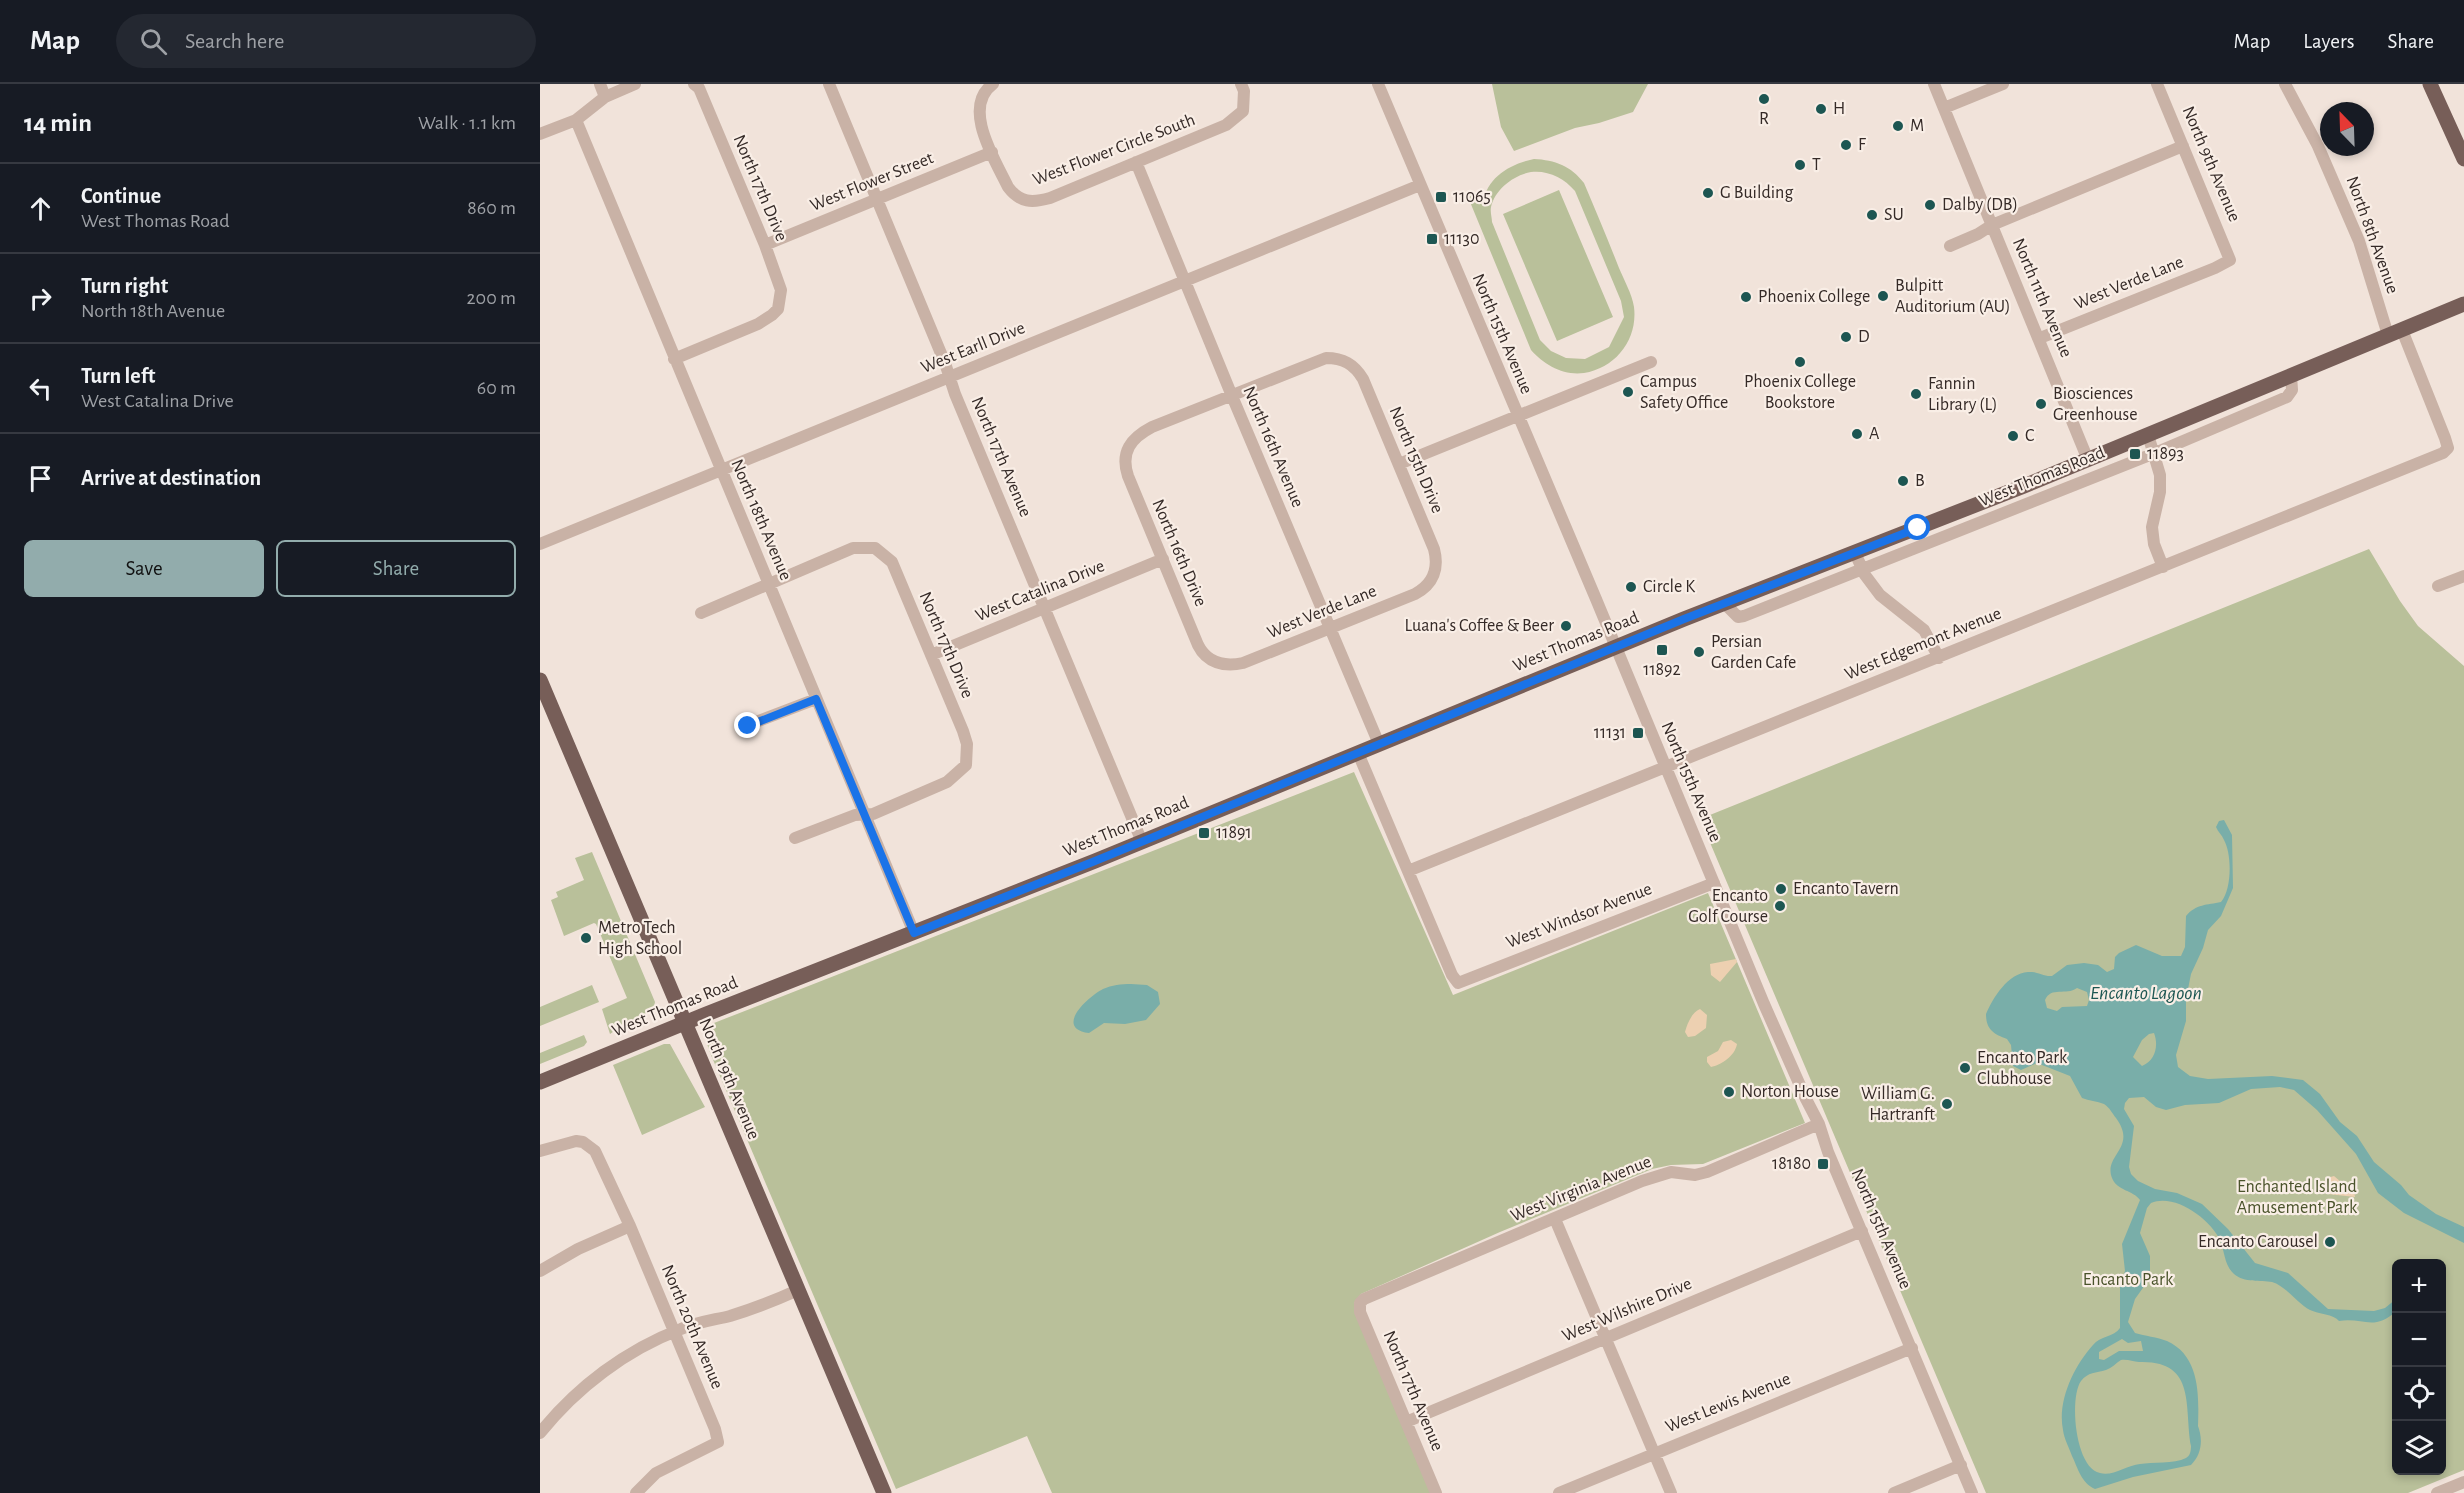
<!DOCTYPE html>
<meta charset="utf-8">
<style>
:root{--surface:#171b24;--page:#242831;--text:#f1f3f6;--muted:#9ea1a6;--line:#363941;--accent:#92acac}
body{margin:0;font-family:"Alegreya Sans",sans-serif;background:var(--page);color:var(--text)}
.controls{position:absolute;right:18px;bottom:18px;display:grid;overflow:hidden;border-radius:9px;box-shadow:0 3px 9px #0003}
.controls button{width:54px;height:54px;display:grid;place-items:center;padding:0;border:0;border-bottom:2px solid var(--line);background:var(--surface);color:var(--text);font:30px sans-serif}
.compass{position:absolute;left:1780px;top:18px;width:54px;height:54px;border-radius:50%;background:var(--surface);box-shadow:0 3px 9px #0003;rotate:337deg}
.stop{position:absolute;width:18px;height:18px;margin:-14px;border:4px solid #1a73e8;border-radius:50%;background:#fff}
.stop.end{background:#1a73e8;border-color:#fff;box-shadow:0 2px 6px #0008}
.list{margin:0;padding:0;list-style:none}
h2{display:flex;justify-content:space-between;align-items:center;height:78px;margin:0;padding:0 24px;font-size:26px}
h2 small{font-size:20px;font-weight:400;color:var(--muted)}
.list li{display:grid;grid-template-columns:39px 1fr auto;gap:18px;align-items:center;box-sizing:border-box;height:90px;padding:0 24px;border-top:2px solid var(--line)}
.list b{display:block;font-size:22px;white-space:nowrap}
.list p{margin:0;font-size:20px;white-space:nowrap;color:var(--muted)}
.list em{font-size:20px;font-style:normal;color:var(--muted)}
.actions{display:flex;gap:12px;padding:18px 24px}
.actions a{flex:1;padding:14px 0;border:2px solid var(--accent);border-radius:9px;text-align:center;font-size:21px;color:var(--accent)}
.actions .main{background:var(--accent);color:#111}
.icon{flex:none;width:33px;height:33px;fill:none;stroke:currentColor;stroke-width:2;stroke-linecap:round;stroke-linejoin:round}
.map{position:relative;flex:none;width:1924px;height:1409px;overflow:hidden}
header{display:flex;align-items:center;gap:36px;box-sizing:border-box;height:84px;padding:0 30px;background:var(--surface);border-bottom:2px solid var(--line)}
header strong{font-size:28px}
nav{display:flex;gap:33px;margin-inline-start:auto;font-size:21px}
.search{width:420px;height:54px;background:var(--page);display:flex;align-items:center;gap:15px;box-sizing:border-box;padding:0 21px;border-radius:33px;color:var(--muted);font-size:22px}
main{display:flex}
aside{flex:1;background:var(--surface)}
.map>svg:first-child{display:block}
.green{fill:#b9c09a;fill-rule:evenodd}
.sand{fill:#edd0b1}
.water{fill:#79aea9;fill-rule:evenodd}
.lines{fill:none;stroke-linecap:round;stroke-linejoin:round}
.minor{stroke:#c9b2a6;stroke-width:12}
.major{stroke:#775e58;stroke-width:15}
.route{stroke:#1a73e8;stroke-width:8}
.poi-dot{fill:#1d5652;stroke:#f9eee6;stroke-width:2}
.labels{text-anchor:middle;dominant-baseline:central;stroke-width:4.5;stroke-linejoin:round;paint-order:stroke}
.poi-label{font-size:18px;fill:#352a27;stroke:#f9eee6;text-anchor:start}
.street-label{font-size:18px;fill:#352a27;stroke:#f9eee6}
.park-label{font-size:18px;fill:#4a532b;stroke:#f9eee6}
.water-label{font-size:20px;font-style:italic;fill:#1d5652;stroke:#f9eee6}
</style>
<header>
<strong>Map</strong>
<div class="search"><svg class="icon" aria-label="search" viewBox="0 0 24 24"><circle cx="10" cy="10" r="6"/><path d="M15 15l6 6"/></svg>Search here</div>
<nav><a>Map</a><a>Layers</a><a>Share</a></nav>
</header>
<main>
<aside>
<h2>14 min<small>Walk · 1.1 km</small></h2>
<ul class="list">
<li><svg class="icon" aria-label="ahead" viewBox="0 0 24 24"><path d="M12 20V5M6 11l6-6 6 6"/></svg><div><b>Continue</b><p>West Thomas Road</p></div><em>860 m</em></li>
<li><svg class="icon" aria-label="right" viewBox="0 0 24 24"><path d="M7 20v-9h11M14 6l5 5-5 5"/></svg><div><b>Turn right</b><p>North 18th Avenue</p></div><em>200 m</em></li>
<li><svg class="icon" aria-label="left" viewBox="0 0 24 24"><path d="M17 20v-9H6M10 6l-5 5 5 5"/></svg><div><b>Turn left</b><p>West Catalina Drive</p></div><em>60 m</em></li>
<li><svg class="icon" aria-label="arrive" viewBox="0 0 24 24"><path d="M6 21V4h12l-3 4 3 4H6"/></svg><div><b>Arrive at destination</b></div></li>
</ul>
<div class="actions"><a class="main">Save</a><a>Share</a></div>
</aside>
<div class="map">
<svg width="1924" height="1409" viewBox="0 0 1924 1409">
<rect width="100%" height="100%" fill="#f1e3da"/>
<path class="green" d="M952 0H1108L1093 28 1059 39 1035 44 974 67 961 43Z
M994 75C1015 76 1031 82 1044 99 1056 127 1068 156 1079 184 1084 196 1092 210 1094 223 1098 255 1076 284 1044 289 1024 292 1004 281 991 266L928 113 938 109 943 119C947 93 970 80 994 75ZM991 88C1008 86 1024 94 1035 107L1081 217 1084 233 1069 263 1045 275 1026 274 1011 267 1000 256 952 138C952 134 950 128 951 123 955 105 974 91 991 88Z
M1019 106 1073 233 1017 257 963 130Z
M1829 465 1860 517 1878 542 1924 582V1386L1868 1409H1446L1160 735ZM1856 1180H1902V1386H1856Z
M814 688 913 911 1168 809 1265 1039 1163 1080 1131 1081 1112 1085 960 1148 821 1210 814 1219 891 1409H512L487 1352 356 1405 171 971C166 958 162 948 174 939Z
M52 768 115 918 113 927 81 942 70 950 62 925 87 914 56 840 54 839 24 852 11 816 18 813 16 808 44 796 35 774Z
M52 901 59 918 0 942V923Z
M44 951 47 958 44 962 0 980V969Z
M124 960H130L165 1023 102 1051 73 981Z"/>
<path class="sand" d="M1196 875 1197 878 1180 898 1171 891 1170 880Z
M1160 925 1167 931 1166 944 1155 952 1148 953 1145 948C1147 940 1152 928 1160 925Z
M1191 956 1197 960C1195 972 1181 981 1171 983L1167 978V973L1178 967 1183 958Z
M1794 1092 1801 1098 1813 1101 1815 1113 1788 1110V1108L1778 1106 1787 1094Z"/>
<path class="water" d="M1684 736 1692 751 1693 804 1681 832 1668 846 1663 864 1651 890 1646 915V937L1636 971 1638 983 1650 992 1668 995 1732 992 1763 996 1780 1010 1800 1038 1817 1052 1834 1078 1861 1101 1869 1111 1896 1130 1924 1143V1159L1864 1129 1838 1109 1816 1070 1777 1026 1754 1006 1740 1003 1711 1005 1679 1019 1645 1021 1626 1026 1616 1023 1604 1013 1589 1014 1585 1019 1584 1025 1594 1042 1589 1083 1591 1090 1598 1097 1615 1105 1637 1109 1662 1120 1688 1145 1715 1179 1748 1189 1788 1225 1834 1227 1845 1224 1856 1215V1227C1834 1248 1823 1233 1799 1237 1794 1230 1778 1230 1770 1226 1757 1219 1746 1202 1732 1198 1721 1196 1704 1199 1694 1190 1684 1181 1685 1168 1680 1156 1670 1135 1635 1109 1611 1119L1607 1124 1600 1149 1610 1172V1194L1595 1215 1588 1238 1595 1249C1605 1252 1617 1253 1627 1257 1660 1272 1659 1311 1658 1342 1663 1355 1662 1370 1651 1381L1593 1393 1555 1405C1541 1399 1538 1384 1532 1372 1529 1363 1524 1355 1523 1346 1517 1317 1534 1282 1553 1261 1560 1252 1574 1253 1580 1244V1201L1585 1187 1582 1160 1600 1116C1593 1106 1577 1107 1572 1094 1563 1071 1598 1064 1576 1034 1572 1029 1570 1024 1564 1020 1557 1017 1549 1017 1542 1014L1530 992 1497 979 1481 986 1473 982 1471 961 1467 955C1454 950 1446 946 1446 930 1453 914 1468 889 1488 888 1497 887 1504 893 1512 892L1527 881 1544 879 1558 881 1567 888 1574 885 1575 873 1579 869 1596 861 1622 872H1641L1645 863 1646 832C1656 820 1667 821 1681 818 1692 806 1692 770 1684 756 1682 751 1678 748 1676 743L1679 737ZM1537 904 1547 908 1549 916 1547 922 1522 923 1517 927 1507 924 1505 916C1511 902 1526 912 1537 904ZM1609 950 1614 949C1619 962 1615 977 1602 982L1593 973 1602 956ZM1582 1255 1588 1259 1601 1257 1603 1267H1579L1564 1276 1559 1275V1268ZM1581 1276C1588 1275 1593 1278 1599 1278 1657 1276 1644 1323 1651 1362 1651 1367 1650 1372 1646 1374 1634 1380 1612 1378 1600 1380 1587 1381 1572 1393 1560 1389 1535 1384 1529 1314 1541 1297 1548 1288 1556 1289 1566 1286 1572 1284 1576 1279 1581 1276Z
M591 900 607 901 618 908 620 920 606 936 585 940 564 939 549 949C513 944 549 912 563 905 572 901 581 900 591 900Z"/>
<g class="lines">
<path class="minor" d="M60 0 65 13
M289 0 405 279 415 310 602 758
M453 0C421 23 455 76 468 103 480 119 492 119 510 114L686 41 703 27 704 7 701 0
M838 0 1056 515 1224 920 1266 1015 1279 1040 1288 1068 1432 1409
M1394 0 1548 376
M1745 0 1778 62 1819 157 1848 251
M1404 24 1463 0
M36 36 374 849
M0 50 36 36 65 13 95 0
M596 78 692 312 839 660
M225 161 452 68
M1410 162 1438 150 1452 141 1643 62
M1500 254 1675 184 1690 176 1617 0
M786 274C803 274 814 280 823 295L894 465C899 484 894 500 875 510L703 579C684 583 667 579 658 561L588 392C580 368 591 354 612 343Z
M134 275 218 240 232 231 238 225 241 206 225 161 159 4 154 0
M1608 351 1620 391V408L1612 443 1614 460 1623 483
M859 380 1111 278
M0 460 880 101
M1315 469 1325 491 1340 511 1384 546 1399 574
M1898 502 1924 492
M1185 520 1198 533 1204 532 1615 369 1747 313 1752 306 1751 291
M161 529 313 464H335L352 478 423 647 427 660 426 681 407 698 333 730 315 731 255 754
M391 571 623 475
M208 641 276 615
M818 669 912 891 918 899 1174 799
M868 787 1903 369 1908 364 1905 354 1862 246
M0 1067 36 1057 43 1058 55 1067 90 1142 175 1345 178 1358 116 1389 96 1409
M1015 1135 1131 1409
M0 1187 38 1165 90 1142
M866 1338 1322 1147
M0 1349C37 1303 86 1266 141 1245 157 1238 174 1236 190 1232 213 1225 236 1216 258 1206
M896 1409 820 1228V1219L824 1215 1102 1097 1131 1088 1155 1091 1167 1088 1279 1040
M1019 1409 1372 1264
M1354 1409 1421 1381
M1897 1409 1924 1398"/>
<path class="major" d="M1890 0 1924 75
M0 596 344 1409
M0 998 164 931 555 777 1144 535 1484 402 1924 220"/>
</g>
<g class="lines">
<path class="route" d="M208 642 276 615 374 849 555 777 1144 535 1378 444"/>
</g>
<g class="poi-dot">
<circle cx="1224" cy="15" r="6"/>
<circle cx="1281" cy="25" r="6"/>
<circle cx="1358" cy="42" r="6"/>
<circle cx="1306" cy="61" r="6"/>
<circle cx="1260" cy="81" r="6"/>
<circle cx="1168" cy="109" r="6"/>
<rect x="895" y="107" width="12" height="12" rx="3"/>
<circle cx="1390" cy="121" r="6"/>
<circle cx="1332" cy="131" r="6"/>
<rect x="886" y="149" width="12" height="12" rx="3"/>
<circle cx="1343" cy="212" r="6"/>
<circle cx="1206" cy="213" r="6"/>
<circle cx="1306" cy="253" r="6"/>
<circle cx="1260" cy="278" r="6"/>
<circle cx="1088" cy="308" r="6"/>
<circle cx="1376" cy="310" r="6"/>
<circle cx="1501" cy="320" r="6"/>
<circle cx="1317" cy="350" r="6"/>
<circle cx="1473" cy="352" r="6"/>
<rect x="1589" y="364" width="12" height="12" rx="3"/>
<circle cx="1363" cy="397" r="6"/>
<circle cx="1091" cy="503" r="6"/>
<circle cx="1026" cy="542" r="6"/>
<rect x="1116" y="560" width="12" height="12" rx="3"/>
<circle cx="1159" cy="568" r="6"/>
<rect x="1092" y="643" width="12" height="12" rx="3"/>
<rect x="658" y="743" width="12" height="12" rx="3"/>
<circle cx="1241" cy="805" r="6"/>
<circle cx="1240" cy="822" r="6"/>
<circle cx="46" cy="854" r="6"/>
<circle cx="1425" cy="984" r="6"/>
<circle cx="1189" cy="1008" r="6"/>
<circle cx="1407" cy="1020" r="6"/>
<rect x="1277" y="1074" width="12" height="12" rx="3"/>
<circle cx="1790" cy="1158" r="6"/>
</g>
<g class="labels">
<g class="poi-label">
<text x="1293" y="25">H</text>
<text x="1224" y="35" text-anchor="middle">R</text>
<text x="1370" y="42">M</text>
<text x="1318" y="61">F</text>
<text x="1272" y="81">T</text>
<text x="1180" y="109">G Building</text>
<text x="913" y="113">11065</text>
<text x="1402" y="121">Dalby (DB)</text>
<text x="1344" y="131">SU</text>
<text x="904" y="155">11130</text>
<text x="1355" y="202">Bulpitt<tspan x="1355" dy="21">Auditorium (AU)</tspan></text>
<text x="1218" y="213">Phoenix College</text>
<text x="1318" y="253">D</text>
<text x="1100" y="298">Campus<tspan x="1100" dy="21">Safety Office</tspan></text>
<text x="1260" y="298" text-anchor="middle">Phoenix College<tspan x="1260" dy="21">Bookstore</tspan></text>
<text x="1388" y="300">Fannin<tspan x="1388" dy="21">Library (L)</tspan></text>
<text x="1513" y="310">Biosciences<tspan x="1513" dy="21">Greenhouse</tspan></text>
<text x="1329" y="350">A</text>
<text x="1485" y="352">C</text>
<text x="1607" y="370">11893</text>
<text x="1375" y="397">B</text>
<text x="1103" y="503">Circle K</text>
<text x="1014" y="542" text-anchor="end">Luana's Coffee &amp; Beer</text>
<text x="1171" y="558">Persian<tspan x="1171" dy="21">Garden Cafe</tspan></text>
<text x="1122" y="586" text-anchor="middle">11892</text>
<text x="1086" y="649" text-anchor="end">11131</text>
<text x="676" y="749">11891</text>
<text x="1253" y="805">Encanto Tavern</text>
<text x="1228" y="812" text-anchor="end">Encanto<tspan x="1228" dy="21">Golf Course</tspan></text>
<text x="58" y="844">Metro Tech<tspan x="58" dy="21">High School</tspan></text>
<text x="1437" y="974">Encanto Park<tspan x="1437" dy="21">Clubhouse</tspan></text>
<text x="1201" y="1008">Norton House</text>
<text x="1395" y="1010" text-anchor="end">William G.<tspan x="1395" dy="21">Hartranft</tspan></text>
<text x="1271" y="1080" text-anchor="end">18180</text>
<text x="1778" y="1158" text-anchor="end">Encanto Carousel</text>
</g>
<g class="street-label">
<text transform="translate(574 66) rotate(-21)">West Flower Circle South</text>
<text transform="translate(1671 80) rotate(67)">North 9th Avenue</text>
<text transform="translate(332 98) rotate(-22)">West Flower Street</text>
<text transform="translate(220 104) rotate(67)">North 17th Drive</text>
<text transform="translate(1832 151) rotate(70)">North 8th Avenue</text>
<text transform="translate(1589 199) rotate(-22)">West Verde Lane</text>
<text transform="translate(1502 214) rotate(67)">North 11th Avenue</text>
<text transform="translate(962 250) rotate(67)">North 15th Avenue</text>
<text transform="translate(433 264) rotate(-22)">West Earll Drive</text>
<text transform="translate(733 363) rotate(67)">North 16th Avenue</text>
<text transform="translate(461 373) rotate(67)">North 17th Avenue</text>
<text transform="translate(876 376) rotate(67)">North 15th Drive</text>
<text transform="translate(1502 393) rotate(-22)">West Thomas Road</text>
<text transform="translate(221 436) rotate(67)">North 18th Avenue</text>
<text transform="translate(639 469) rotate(67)">North 16th Drive</text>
<text transform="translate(500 507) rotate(-22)">West Catalina Drive</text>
<text transform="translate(782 528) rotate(-22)">West Verde Lane</text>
<text transform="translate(1036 558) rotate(-22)">West Thomas Road</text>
<text transform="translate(1383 560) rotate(-22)">West Edgemont Avenue</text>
<text transform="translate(406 561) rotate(67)">North 17th Drive</text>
<text transform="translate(1151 698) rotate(67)">North 15th Avenue</text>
<text transform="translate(586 743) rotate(-22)">West Thomas Road</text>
<text transform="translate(1039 832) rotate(-21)">West Windsor Avenue</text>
<text transform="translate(135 923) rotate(-22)">West Thomas Road</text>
<text transform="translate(189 995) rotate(67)">North 19th Avenue</text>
<text transform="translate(1041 1105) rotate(-22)">West Virginia Avenue</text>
<text transform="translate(1341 1145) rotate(67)">North 15th Avenue</text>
<text transform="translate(1087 1226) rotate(-23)">West Wilshire Drive</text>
<text transform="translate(152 1243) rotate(67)">North 20th Avenue</text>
<text transform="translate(873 1307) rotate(67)">North 17th Avenue</text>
<text transform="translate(1188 1319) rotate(-22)">West Lewis Avenue</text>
</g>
<g class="park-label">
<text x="1757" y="1103">Enchanted Island<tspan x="1757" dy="21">Amusement Park</tspan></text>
<text x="1588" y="1196">Encanto Park</text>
</g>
<g class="water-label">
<text x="1606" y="909">Encanto Lagoon</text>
</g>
</g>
</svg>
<div class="controls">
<button>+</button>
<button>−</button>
<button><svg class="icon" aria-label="locate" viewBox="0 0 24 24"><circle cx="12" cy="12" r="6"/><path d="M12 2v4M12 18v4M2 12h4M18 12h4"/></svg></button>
<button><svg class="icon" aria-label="layers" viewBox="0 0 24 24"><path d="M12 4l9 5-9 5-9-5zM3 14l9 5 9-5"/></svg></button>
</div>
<svg class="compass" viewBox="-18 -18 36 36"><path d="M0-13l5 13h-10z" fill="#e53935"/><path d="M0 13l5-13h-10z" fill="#9ea1a6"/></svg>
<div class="stop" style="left:1378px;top:444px"></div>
<div class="stop end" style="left:208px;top:642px"></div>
</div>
</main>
